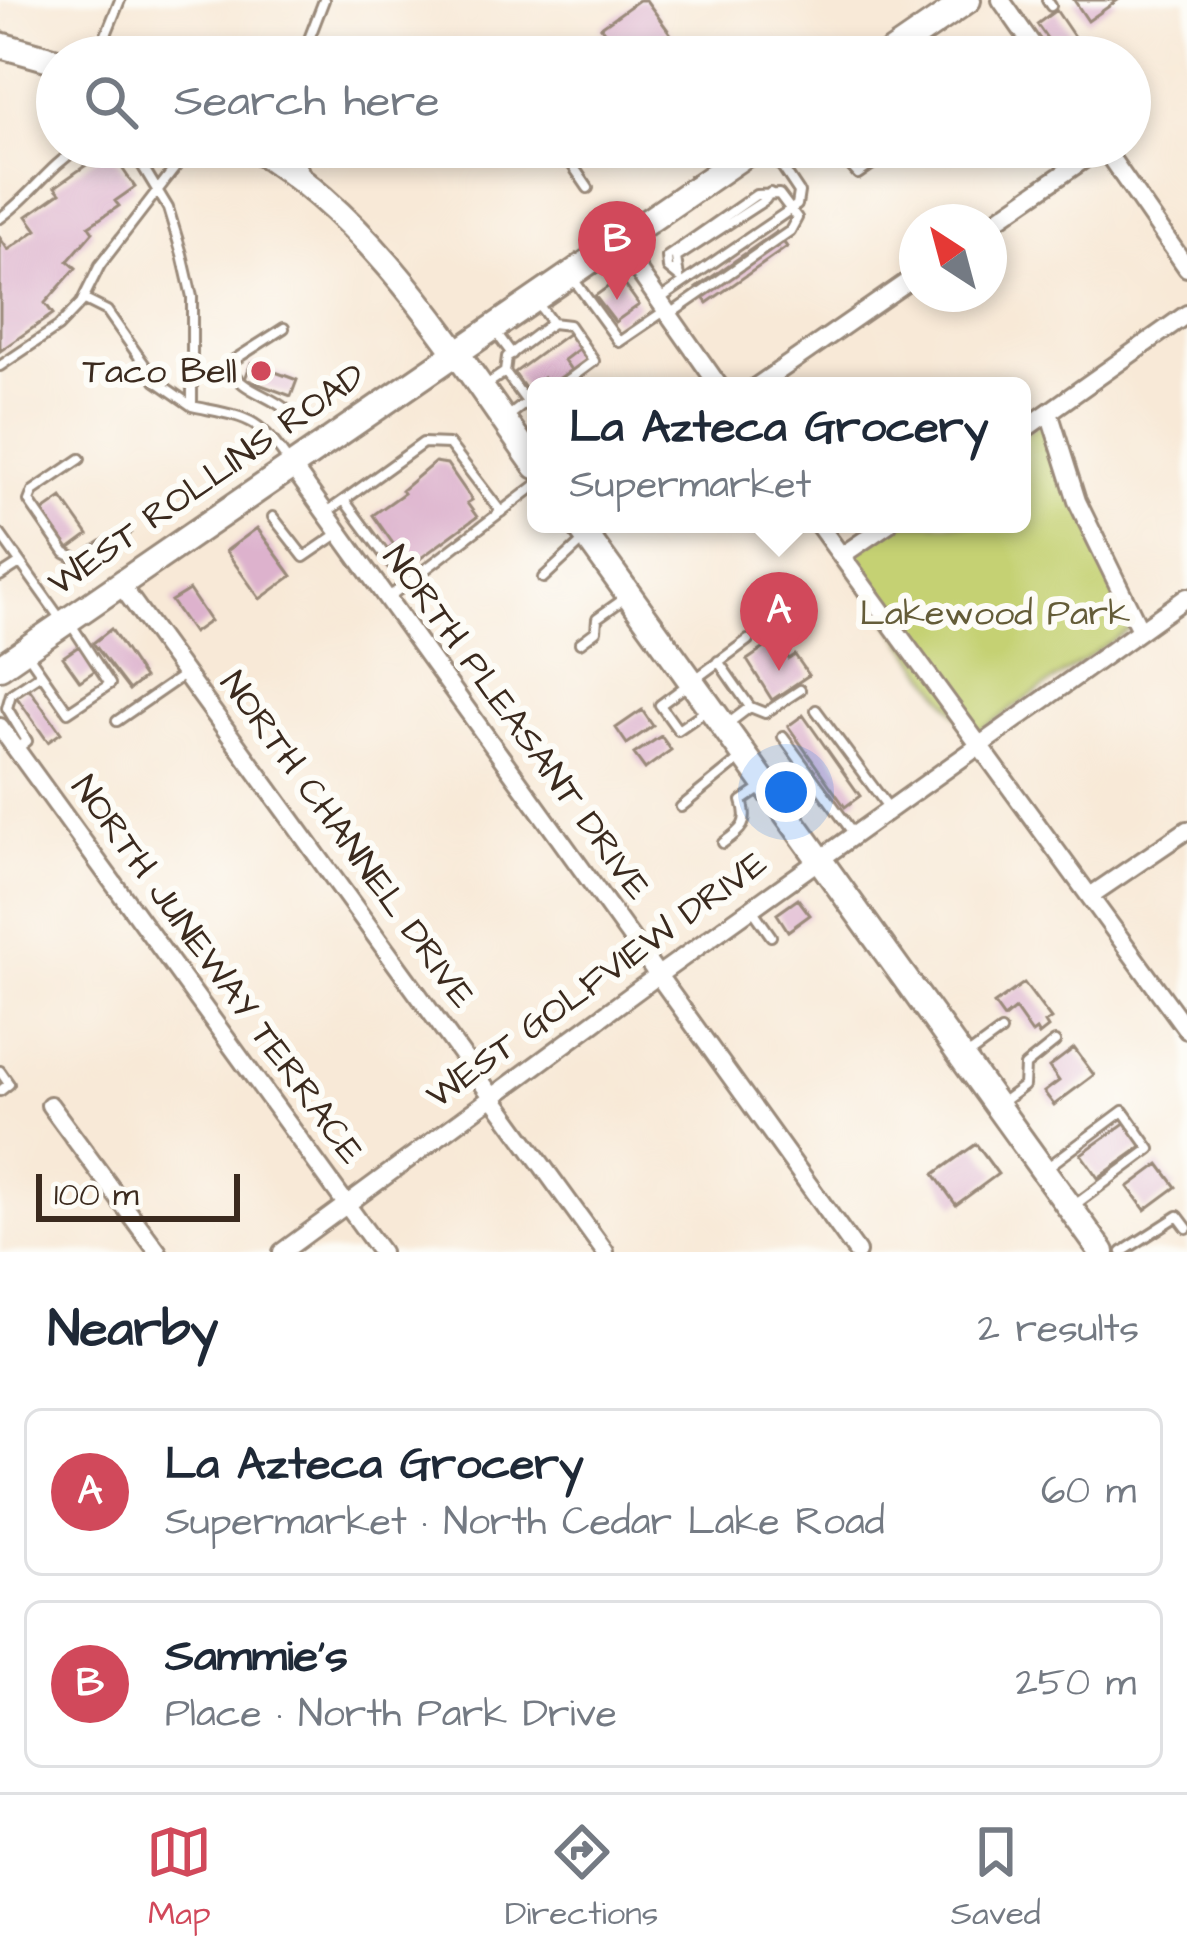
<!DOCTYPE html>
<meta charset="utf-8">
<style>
:root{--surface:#fff;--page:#f2f2f3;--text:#1f2937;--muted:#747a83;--line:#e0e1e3;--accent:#d1495b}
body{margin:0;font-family:"Architects Daughter",sans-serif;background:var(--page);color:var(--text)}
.compass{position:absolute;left:899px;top:204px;width:108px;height:108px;border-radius:50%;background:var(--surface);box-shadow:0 6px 18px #0003;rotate:324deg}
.scale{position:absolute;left:36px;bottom:30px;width:204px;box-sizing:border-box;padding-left:12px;border:6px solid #3b2a1e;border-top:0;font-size:33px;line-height:42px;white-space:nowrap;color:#3b2a1e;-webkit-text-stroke:9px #fdfcf7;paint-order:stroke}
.you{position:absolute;left:786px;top:792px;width:42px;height:42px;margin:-30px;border:9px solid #fff;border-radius:50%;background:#1a73e8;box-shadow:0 0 0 18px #1a73e833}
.badge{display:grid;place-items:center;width:78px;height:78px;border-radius:50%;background:var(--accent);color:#fff;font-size:39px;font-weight:700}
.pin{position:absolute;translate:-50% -99px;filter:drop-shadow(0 3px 6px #0008)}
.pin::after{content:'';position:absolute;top:63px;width:42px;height:36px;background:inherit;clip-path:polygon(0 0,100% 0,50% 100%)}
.popup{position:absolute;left:527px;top:377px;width:504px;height:156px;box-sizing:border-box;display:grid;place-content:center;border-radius:18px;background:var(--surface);filter:drop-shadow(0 3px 9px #0005);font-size:39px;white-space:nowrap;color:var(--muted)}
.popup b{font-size:45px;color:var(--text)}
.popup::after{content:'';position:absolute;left:50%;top:100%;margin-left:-24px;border:24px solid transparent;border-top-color:var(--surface)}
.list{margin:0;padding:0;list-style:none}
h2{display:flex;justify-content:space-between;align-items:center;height:156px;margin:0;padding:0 48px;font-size:51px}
h2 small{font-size:39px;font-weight:400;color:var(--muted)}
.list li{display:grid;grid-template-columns:78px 1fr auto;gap:36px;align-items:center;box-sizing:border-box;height:168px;margin:0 24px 24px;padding:0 24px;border:3px solid var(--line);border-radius:18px}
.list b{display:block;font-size:45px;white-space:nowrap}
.list p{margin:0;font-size:39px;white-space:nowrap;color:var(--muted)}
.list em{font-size:39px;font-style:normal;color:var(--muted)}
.icon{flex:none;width:66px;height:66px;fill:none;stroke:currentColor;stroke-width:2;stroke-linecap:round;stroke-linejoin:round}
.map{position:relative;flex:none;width:1187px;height:1252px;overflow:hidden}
.search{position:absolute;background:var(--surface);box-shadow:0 6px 18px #0003;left:36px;right:36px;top:36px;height:132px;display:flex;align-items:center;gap:30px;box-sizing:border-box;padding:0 42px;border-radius:66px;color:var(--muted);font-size:45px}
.sheet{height:540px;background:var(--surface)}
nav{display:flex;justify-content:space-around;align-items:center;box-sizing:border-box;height:168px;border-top:3px solid var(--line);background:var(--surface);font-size:33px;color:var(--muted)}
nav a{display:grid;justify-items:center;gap:6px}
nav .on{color:var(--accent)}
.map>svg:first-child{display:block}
.green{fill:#c5d173;stroke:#807e48;stroke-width:3}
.building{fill:#ddb2cd}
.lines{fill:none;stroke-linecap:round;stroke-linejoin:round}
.service-casing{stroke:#9a8a7a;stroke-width:14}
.minor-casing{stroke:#9a8a7a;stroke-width:22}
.secondary-casing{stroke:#9a8a7a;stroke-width:30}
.service{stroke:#fff;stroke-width:8}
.minor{stroke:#fff;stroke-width:16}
.secondary{stroke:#fff;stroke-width:24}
.poi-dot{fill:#d1495b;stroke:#fdfcf7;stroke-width:4.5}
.labels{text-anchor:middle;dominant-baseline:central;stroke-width:12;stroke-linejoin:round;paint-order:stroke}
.poi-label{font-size:36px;fill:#3b2a1e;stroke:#fdfcf7;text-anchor:end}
.street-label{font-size:36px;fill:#3b2a1e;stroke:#fdfcf7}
.park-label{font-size:36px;fill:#645c38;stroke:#fdfcf7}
</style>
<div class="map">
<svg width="1187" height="1252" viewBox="0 0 1187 1252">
<rect width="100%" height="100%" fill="#fdfcf7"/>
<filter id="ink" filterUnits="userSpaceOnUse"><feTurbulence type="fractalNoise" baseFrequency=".00833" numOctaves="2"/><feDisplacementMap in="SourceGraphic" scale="24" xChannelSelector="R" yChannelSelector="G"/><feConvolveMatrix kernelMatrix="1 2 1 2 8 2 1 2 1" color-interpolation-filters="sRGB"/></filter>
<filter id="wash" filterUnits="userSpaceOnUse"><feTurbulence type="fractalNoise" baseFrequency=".004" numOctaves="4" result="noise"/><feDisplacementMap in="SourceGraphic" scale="48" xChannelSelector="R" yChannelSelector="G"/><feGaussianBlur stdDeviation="2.7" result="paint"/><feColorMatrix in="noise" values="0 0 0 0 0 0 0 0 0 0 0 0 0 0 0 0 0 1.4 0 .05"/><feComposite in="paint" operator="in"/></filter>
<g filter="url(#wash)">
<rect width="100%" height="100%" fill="#f8e9d7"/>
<path class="green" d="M1041 422 1137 624 972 736 844 560 895 524H1022V436Z"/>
<g id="blocks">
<path class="building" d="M639 0H646L675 40 651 57H622L601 27Z
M1074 0H1118L1088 21Z
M1056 10 1075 38 1056 51 1037 24Z
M564 147H608L588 166 585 163 578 168Z
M109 149 135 187 115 201 119 206 89 226 93 232 68 261 76 268 45 303 53 314 0 351V238L8 250 37 230 27 216 60 193 55 187Z
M776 232 787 247 707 303 696 288Z
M620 278 639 305 615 322 595 296Z
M569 333 580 348 564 360 571 370 549 386 543 378 527 391 514 373Z
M251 363 297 380 291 396 245 379Z
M435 462 447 464 472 500 467 503 477 517 410 566 405 560 396 567 385 552 394 545 373 515 404 493 402 490Z
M62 498 88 535 69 549 42 512Z
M257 528 292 576 260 599 226 551Z
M189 590 210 621 193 633 171 601Z
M111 629 144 678 129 690 93 643Z
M776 640 789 659 795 655 809 675 772 700 747 660Z
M79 646 96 670 80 681 63 657Z
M28 687 61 733 48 742 16 696Z
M642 710 653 726 627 744 616 728Z
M803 715 860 796 845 807 788 726Z
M661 736 671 750 645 769 634 754Z
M798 899 810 915 788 931 777 914Z
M1024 983 1051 1019 1045 1023 1048 1028 1039 1035 1036 1030 1032 1033 1015 1009 1004 1018 994 1004Z
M1074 1048 1094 1075 1054 1105 1044 1092 1059 1081 1049 1067Z
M1126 1122 1143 1146 1098 1178 1081 1154Z
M976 1144 998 1174 956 1205 934 1174Z
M1159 1164 1176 1187 1145 1210 1128 1187Z"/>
</g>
</g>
<g filter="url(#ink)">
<use href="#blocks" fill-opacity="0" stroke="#9a8a7a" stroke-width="3"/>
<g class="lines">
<defs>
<path id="service" d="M1047 0 1051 6
M97 57 120 0
M302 57 324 0
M131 147 168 208 182 254 192 297V406C248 418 257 415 290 464
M293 147 305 173
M560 147 588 188
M623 147H640
M834 147 858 174 897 147
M0 218C31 196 48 167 80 147
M571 276 619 342 663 312
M679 277 676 258 765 200 770 193
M83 299 107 311 156 381 192 406
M660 299 797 205 799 192 769 147
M536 301 552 323 569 325 594 361 560 386
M669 315 790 231 797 218 779 194 756 195 667 257 668 268 679 277
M284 328 234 360 230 367C240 391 269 394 288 411
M495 331 512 354
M0 366 58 327 81 303 100 265 191 147
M505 372 527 402
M486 385 505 372 507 357 552 323
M509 416 536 395
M80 459 33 491 29 501 65 553 80 561 126 531
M344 500 423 443 449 444 501 512
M327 512 344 500 406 584
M273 517 304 557 339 533
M0 534 62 621
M0 576 20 563
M543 578 585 539
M389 597 536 485
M580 643 596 631 597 618 628 596
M29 656 68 712 110 684 72 626
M718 661 750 707
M816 710 888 807
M704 712 678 730 660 705 748 640
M117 721 185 674
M725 726 750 707 765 713 800 690
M783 737 853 833
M18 748 27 741 7 708 11 694 41 674
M681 807 740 759
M723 843C741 830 750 824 742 801L760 789
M752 909 771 936
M964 1058 1001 1031
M0 1071 9 1084 0 1091
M998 1105 1024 1086 1025 1066 1055 1042
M1049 1166 1123 1111 1150 1149 1072 1207
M1122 1252 1178 1216 1187 1228"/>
<path id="minor" d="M1001 0 1041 57
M1103 147 1187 268
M989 225 1102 147
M618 242 719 386
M757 386 917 275
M1049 412 1077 501 1140 630
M1022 431 1187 314
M291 465 857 1252
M818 524 1187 1030
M841 556 888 524
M120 584 605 1252
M0 727 381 1252
M1090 896 1187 830
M50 1105 158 1252
M282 1252 657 976 1187 597"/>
<path id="secondary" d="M0 45 57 61
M885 57 968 0
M253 147C377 222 454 351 536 466
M578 524 1102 1252
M0 667 756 147"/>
</defs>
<use href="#service" class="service-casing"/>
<use href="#minor" class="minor-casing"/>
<use href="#secondary" class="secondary-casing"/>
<use href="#service" class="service"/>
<use href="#minor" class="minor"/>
<use href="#secondary" class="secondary"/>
</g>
</g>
<circle class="poi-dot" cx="261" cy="371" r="12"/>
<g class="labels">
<g class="poi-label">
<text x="237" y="371">Taco Bell</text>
</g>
<g class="street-label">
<text transform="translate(207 480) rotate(-35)">WEST ROLLINS ROAD</text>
<text transform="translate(516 723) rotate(54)">NORTH PLEASANT DRIVE</text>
<text transform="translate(347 840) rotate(54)">NORTH CHANNEL DRIVE</text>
<text transform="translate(217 970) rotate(54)">NORTH JUNEWAY TERRACE</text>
<text transform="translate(597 980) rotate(-36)">WEST GOLFVIEW DRIVE</text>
</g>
<g class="park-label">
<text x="995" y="613">Lakewood Park</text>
</g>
</g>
</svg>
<svg class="compass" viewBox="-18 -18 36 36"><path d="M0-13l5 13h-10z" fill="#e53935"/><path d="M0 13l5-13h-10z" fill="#747a83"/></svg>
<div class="scale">100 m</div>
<div class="you"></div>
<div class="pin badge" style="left:779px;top:671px">A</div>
<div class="popup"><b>La Azteca Grocery</b>Supermarket</div>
<div class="pin badge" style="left:617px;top:300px">B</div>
<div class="search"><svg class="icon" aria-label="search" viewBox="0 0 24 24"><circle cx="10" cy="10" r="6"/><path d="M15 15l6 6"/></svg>Search here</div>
</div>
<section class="sheet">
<h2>Nearby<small>2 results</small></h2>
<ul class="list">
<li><span class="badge">A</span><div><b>La Azteca Grocery</b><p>Supermarket · North Cedar Lake Road</p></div><em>60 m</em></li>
<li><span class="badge">B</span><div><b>Sammie's</b><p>Place · North Park Drive</p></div><em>250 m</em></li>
</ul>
</section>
<nav>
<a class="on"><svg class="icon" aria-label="map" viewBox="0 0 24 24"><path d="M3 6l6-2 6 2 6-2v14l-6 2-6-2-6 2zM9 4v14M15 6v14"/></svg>Map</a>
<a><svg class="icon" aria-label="directions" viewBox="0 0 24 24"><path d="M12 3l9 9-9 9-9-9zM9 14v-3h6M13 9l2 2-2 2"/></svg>Directions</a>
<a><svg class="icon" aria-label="saved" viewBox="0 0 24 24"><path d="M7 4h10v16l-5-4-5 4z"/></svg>Saved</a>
</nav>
